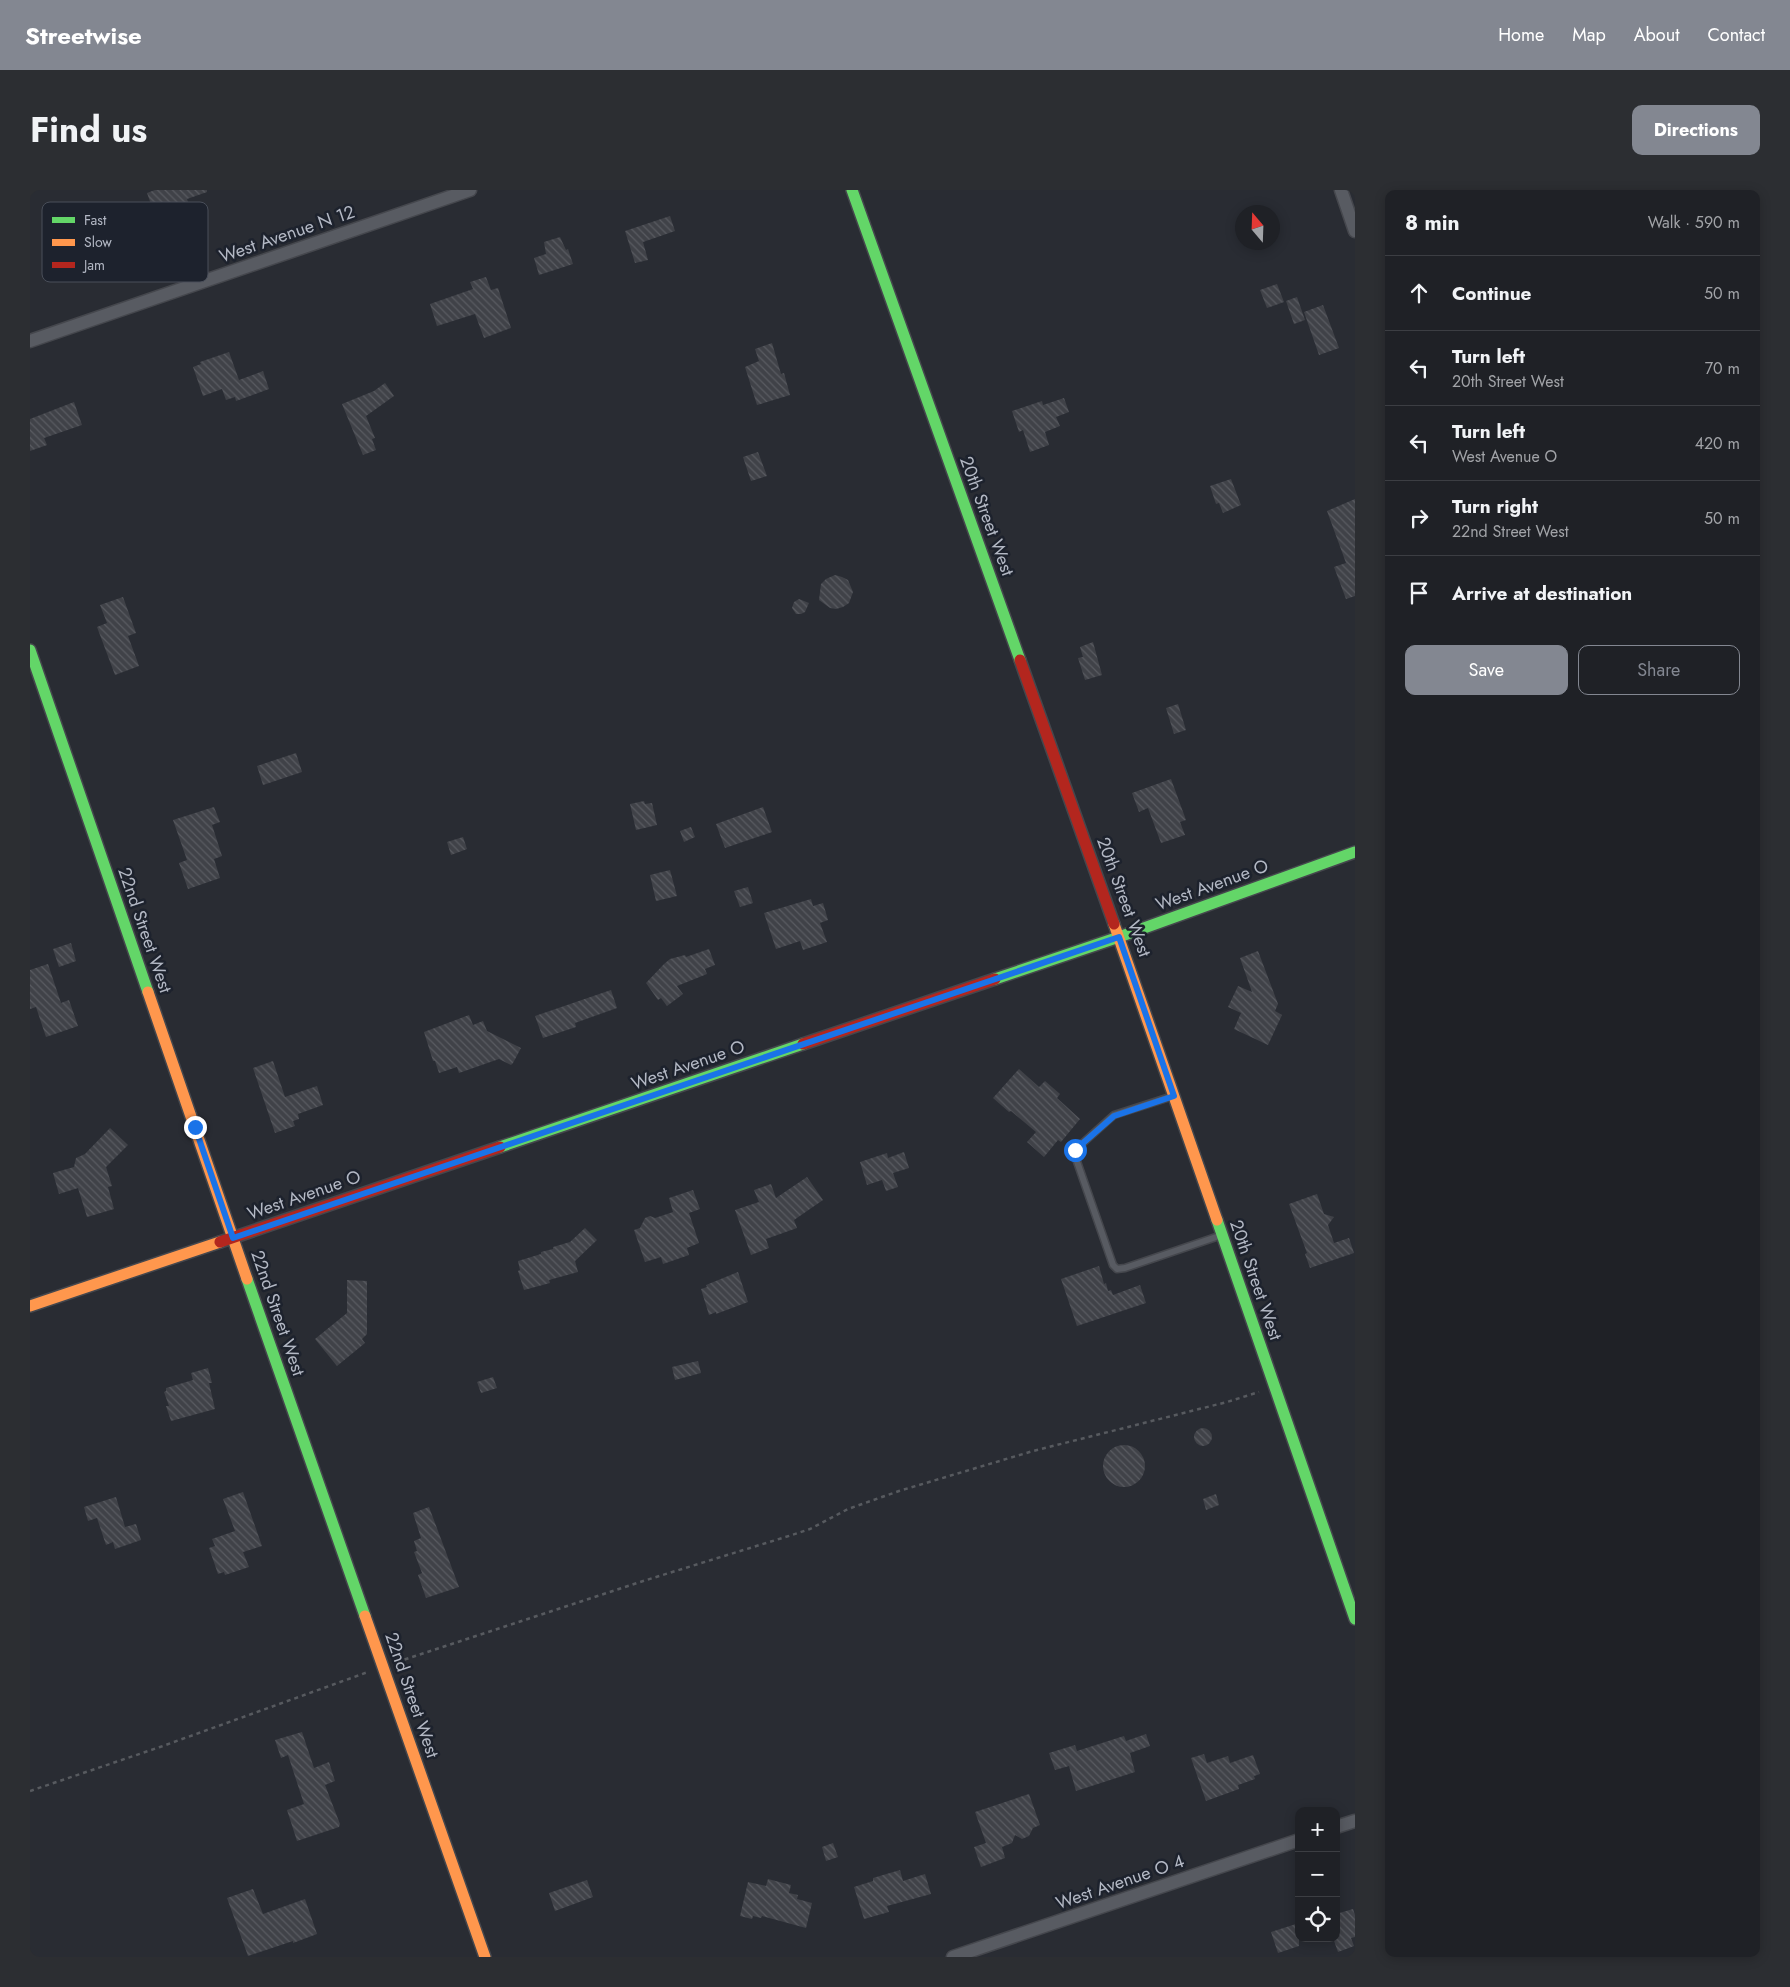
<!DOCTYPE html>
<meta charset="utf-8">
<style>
:root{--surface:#1f2126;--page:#2c2e32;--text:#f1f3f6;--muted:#a1a3a7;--line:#3c3e43;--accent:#838791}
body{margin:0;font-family:Jost,sans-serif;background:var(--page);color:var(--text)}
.controls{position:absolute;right:15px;bottom:15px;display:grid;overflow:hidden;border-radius:10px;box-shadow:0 2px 12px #0003}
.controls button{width:45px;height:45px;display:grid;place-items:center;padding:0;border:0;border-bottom:1px solid var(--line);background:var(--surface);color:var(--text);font:25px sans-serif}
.compass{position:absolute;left:1205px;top:15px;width:45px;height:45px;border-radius:50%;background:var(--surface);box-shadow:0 2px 12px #0003;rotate:341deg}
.stop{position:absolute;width:15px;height:15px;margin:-11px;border:4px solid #1a73e8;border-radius:50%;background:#fff}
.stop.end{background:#1a73e8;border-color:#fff;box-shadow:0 1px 5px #0008}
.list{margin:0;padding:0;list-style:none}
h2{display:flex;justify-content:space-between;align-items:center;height:65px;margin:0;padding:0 20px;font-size:21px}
h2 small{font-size:16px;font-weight:400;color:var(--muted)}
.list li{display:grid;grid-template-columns:32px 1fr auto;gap:15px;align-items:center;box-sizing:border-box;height:75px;padding:0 20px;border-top:1px solid var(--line)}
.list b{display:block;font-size:19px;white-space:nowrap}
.list p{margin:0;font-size:16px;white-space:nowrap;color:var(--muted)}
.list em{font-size:16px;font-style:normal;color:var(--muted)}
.actions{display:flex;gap:10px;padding:15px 20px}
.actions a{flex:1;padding:11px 0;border:1px solid var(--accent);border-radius:10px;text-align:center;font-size:18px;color:var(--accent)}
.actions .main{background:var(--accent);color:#fff}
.icon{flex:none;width:28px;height:28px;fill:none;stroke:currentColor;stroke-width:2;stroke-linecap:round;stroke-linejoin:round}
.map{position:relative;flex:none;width:1325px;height:1767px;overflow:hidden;border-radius:10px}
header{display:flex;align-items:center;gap:30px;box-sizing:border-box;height:70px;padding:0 25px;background:var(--accent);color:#fff}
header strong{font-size:24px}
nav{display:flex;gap:28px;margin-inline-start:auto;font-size:18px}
.intro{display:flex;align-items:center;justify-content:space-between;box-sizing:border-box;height:120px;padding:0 30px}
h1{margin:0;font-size:35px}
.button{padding:12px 22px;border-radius:10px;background:var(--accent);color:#fff;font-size:18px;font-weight:700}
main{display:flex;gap:30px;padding:0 30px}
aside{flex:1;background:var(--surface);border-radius:10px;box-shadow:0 2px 12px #0003}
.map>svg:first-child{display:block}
.building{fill:url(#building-back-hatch)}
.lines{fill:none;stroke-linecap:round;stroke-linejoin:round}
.lane-casing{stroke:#45474d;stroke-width:9}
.street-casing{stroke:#45474d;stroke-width:15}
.fast-casing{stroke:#45474d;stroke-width:14}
.slow-casing{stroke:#45474d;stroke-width:14}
.jam-casing{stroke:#45474d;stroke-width:14}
.path{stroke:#575a5f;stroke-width:2.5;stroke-dasharray:4 4;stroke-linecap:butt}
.lane{stroke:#585b62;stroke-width:6}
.street{stroke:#585b62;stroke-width:12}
.fast{stroke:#63d668;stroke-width:11}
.slow{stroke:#ff974d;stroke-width:11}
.jam{stroke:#b3261e;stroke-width:11}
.route{stroke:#1a73e8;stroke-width:6}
.labels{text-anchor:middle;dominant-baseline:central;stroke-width:5;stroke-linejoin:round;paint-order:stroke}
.street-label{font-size:18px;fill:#b3b8c4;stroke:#1d222d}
.key{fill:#1d222d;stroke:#4a4f5a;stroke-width:1}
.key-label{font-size:14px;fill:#b3b8c4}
</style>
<header>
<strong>Streetwise</strong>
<nav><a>Home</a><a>Map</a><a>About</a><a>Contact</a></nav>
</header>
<div class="intro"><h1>Find us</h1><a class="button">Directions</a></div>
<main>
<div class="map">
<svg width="1325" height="1767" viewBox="0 0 1325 1767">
<defs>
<pattern id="building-back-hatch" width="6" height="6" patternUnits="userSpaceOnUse" patternTransform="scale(1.25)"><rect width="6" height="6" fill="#404248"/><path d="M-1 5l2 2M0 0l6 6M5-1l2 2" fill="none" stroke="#595b61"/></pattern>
</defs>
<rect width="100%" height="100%" fill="#292c33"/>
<path class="building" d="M125 0H177V2L157 9 159 15 141 22 138 15 123 20 117 3Z
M640 26 645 41 613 52 618 70 605 73 595 41Z
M530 47 536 60 538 59 543 74 509 85 504 68 516 64 514 52Z
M456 87 461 100 468 98 481 138 454 148 445 124 407 136 400 114 443 99 440 92Z
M1247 94 1254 112 1237 118 1230 100Z
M1267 107 1275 130 1264 134 1256 111Z
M1293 115 1309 158 1289 165 1274 122Z
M742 153 751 184 754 183 760 205 727 215 715 177 729 171 725 159Z
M199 162 209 190 233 181 239 199 206 211 205 207 196 210 192 199 173 206 163 177 171 174 170 172Z
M355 193 364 206 336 226 345 248 342 249 346 260 333 265 312 214 344 201Z
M1034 208 1039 222 1026 227 1030 236 1015 242 1019 255 1000 262 993 240 989 242 982 221 1012 211 1013 215Z
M44 212 52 235 14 248 17 255 0 261V229Z
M728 262 737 286 721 291 713 267Z
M1201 289 1211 315 1193 323 1189 313 1186 314 1180 296Z
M1325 309V406L1316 409 1304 377 1316 373 1297 321Z
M805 385 812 387 818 390 823 402 819 413 813 417 806 419 800 418 789 410 791 394 796 389Z
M93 407 106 443 98 446 109 476 85 485 67 437 77 433 70 415Z
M769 409 779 413 775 422 771 424H766L762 418 764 412Z
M1063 452 1072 485 1055 490 1048 468 1053 467 1050 457Z
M1148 514 1156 540 1144 544 1136 518Z
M266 563 272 582 233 595 227 576Z
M1141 589 1156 630 1150 632 1155 645 1131 653 1118 618 1109 622 1102 603Z
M614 611 615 614 622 613 627 635 606 640 600 614Z
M184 617 190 632 182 635 192 666 184 669 190 688 158 699 149 673 157 670 143 630Z
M733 617 742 642 695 658 686 634Z
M661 637 665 647 654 652 650 641Z
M433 647 437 659 421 665 417 652Z
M640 680 647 706 626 711 620 685Z
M718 697 723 713 710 717 704 701Z
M781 709 783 716 793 713 798 730 790 733 797 752 773 760 770 751 746 759 734 723Z
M41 753 46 771 29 777 23 759Z
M679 759 685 775 675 779 677 784 647 796 653 804 637 816 631 808 628 810 616 793 634 774 640 769 655 765 656 767Z
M1228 761 1248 814 1245 821 1252 825 1238 855 1204 839 1211 823 1198 817 1208 796 1222 802 1210 768Z
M18 774 31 813 39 810 48 836 16 847 6 817 0 819V780Z
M581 800 587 818 545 833 546 837 513 848 505 826Z
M439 825 443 835 453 831 457 841 491 858 483 873 481 875 469 869 429 883 427 877 409 883 405 871H403L394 842Z
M243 871 255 907 287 896 293 915 268 924 269 929 263 931 265 936 245 943 223 878Z
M989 879 1009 897 1015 891 1030 904 1027 908 1050 929 1031 952 1028 950 1014 967 997 952 1006 942 981 921 979 922 963 908Z
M80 938 98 955 76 977 82 996 78 997 84 1019 57 1027 48 998 29 1004 23 983 44 977 46 968 55 964Z
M874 962 879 978 863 983 868 997 856 1001 852 990 837 995 830 972 857 963 858 968Z
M777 987 793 1010 764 1030 767 1038 736 1049 739 1058 721 1065 705 1020 729 1012 724 1000 741 994 746 1008Z
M663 1000 670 1019 659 1023 669 1053 657 1058 659 1065 633 1074 631 1067 615 1072 604 1040 610 1038 615 1028 620 1026 625 1028 643 1022 639 1008Z
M1287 1004 1294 1024 1304 1027 1298 1035 1304 1053 1319 1048 1324 1063 1280 1078 1275 1064 1277 1063 1259 1014Z
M555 1038 567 1050 545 1071 548 1082 519 1090 520 1093 494 1100 488 1081 490 1080 488 1071 511 1064V1062L523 1059V1057L540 1052Z
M1069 1076 1074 1094 1076 1093 1078 1101 1081 1100 1083 1105 1110 1095 1116 1113 1047 1136 1031 1089Z
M708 1082 718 1112 686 1124V1122L679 1125 671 1099 677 1097 676 1095Z
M317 1090 337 1091V1144L332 1149 335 1153 307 1176 285 1149 317 1123Z
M668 1171 671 1183 645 1190 642 1177Z
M178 1178 182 1193H179L185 1219 141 1231 136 1216H139L134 1202 136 1201V1198L163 1190 161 1183Z
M463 1187 467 1198 451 1203 447 1192Z
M1164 1247a9 9 0 1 1 18 0a9 9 0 1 1-18 0Z
M1073 1276a21 21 0 1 1 42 0a21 21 0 1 1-42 0Z
M213 1302 232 1356 213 1362 219 1377 195 1385 194 1382 188 1384 179 1358 185 1356 182 1349 205 1341 193 1309Z
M1186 1304 1189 1315 1176 1320 1173 1309Z
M86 1307 95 1337 106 1334 111 1350 85 1359 83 1352 76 1355 67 1328 58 1331 54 1317Z
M399 1317 429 1397 396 1408 388 1385 392 1383 384 1362 387 1361 384 1351 391 1348 383 1323Z
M272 1542 284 1578 299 1572 305 1591 295 1595 310 1634 309 1637 267 1651 257 1620 274 1614 258 1565 251 1568 245 1550Z
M1116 1544 1120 1556 1100 1563 1105 1582 1046 1601 1039 1576 1025 1580 1019 1563 1045 1555 1047 1561 1094 1546 1096 1551Z
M1174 1564 1177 1573 1198 1566 1200 1573 1223 1565 1230 1584 1224 1586 1225 1589 1208 1595 1209 1599 1176 1611 1161 1568Z
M999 1604 1010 1635 1003 1638 999 1646 992 1649 985 1645 982 1653 972 1657 975 1668 951 1677 944 1657 956 1653 945 1622Z
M803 1653 808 1667 796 1671 792 1657Z
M870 1680 873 1691 895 1684 901 1704 857 1716 859 1722 834 1729 824 1697 843 1691V1688Z
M738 1689 761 1695 759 1703 768 1705 767 1709 782 1713 776 1738 732 1726 731 1728 723 1726 722 1729 710 1726 718 1692 736 1696Z
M557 1690 563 1707 525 1721 519 1703Z
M223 1699 233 1724 275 1709 287 1744 263 1753V1751L218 1766 197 1708Z
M1323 1719 1325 1725V1747L1321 1748 1324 1756 1308 1762 1303 1748H1306V1724Z
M1269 1733V1756L1248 1763 1241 1742Z"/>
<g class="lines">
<defs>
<path id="lane" d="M1143 906 1084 925 1045 960 1044 963 1083 1075 1087 1079 1095 1078 1192 1045"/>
<path id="street" d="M1311 0 1325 41
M0 151 440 0
M1306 1637 1325 1631
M923 1767 1269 1650"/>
<path id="fast" d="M822 0 990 470
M0 460 118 802
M965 789 1089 747 1325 662
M470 957 773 854
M1187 1030 1325 1429
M217 1089 335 1426"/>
<path id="slow" d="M1084 734 1187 1030
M118 802 217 1089
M0 1116 190 1052
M335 1426 455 1767"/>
<path id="jam" d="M990 470 1084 734
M773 854 965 789
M190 1052 470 957"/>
</defs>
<use href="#lane" class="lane-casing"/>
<use href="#street" class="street-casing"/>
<use href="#fast" class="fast-casing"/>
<use href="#slow" class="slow-casing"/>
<use href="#jam" class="jam-casing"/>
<path class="path" d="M367 1472 610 1392 762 1345 780 1339 818 1319 869 1301 1003 1261 1197 1212 1229 1202
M0 1601 130 1557 338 1482"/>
<use href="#lane" class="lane"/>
<use href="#street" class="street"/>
<use href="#fast" class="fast"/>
<use href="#slow" class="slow"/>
<use href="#jam" class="jam"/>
</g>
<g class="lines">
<path class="route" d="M165 937 203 1048 1089 747 1144 906 1084 926 1045 960"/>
</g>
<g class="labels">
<g class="street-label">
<text transform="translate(257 44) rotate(-19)">West Avenue N 12</text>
<text transform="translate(957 326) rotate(70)">20th Street West</text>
<text transform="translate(1182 695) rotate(-20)">West Avenue O</text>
<text transform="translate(1094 707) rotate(70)">20th Street West</text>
<text transform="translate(115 740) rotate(71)">22nd Street West</text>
<text transform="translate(658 875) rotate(-19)">West Avenue O</text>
<text transform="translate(274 1005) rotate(-19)">West Avenue O</text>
<text transform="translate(1226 1090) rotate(71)">20th Street West</text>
<text transform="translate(248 1123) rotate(71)">22nd Street West</text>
<text transform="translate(382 1505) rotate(71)">22nd Street West</text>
<text transform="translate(1090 1692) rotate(-19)">West Avenue O 4</text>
</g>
</g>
<rect x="12" y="12" width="166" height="80" rx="8" class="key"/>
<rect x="22" y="27" width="23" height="6" fill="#63d668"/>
<rect x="22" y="49" width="23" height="7" fill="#ff974d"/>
<rect x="22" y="72" width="23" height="6" fill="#b3261e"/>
<g class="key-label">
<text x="54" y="35">Fast</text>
<text x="54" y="57">Slow</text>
<text x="54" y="80">Jam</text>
</g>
</svg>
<div class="controls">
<button>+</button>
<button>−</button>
<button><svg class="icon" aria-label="locate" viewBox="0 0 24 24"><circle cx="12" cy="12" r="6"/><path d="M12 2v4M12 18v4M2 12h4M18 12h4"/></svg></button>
</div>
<svg class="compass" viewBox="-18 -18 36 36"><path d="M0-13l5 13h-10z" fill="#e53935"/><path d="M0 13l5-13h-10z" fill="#a1a3a7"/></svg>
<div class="stop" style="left:1045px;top:960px"></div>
<div class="stop end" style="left:165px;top:937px"></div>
</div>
<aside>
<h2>8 min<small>Walk · 590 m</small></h2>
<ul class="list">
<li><svg class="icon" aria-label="ahead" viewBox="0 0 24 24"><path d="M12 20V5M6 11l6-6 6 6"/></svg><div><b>Continue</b></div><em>50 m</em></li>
<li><svg class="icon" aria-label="left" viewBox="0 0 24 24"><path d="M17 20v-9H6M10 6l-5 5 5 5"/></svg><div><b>Turn left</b><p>20th Street West</p></div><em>70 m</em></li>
<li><svg class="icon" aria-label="left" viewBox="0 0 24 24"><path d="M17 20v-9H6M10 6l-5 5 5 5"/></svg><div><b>Turn left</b><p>West Avenue O</p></div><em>420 m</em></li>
<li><svg class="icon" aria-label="right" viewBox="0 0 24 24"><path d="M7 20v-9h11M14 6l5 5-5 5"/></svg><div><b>Turn right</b><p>22nd Street West</p></div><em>50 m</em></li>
<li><svg class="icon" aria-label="arrive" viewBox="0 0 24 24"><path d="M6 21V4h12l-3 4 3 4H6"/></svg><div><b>Arrive at destination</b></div></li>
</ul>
<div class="actions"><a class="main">Save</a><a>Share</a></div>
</aside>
</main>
